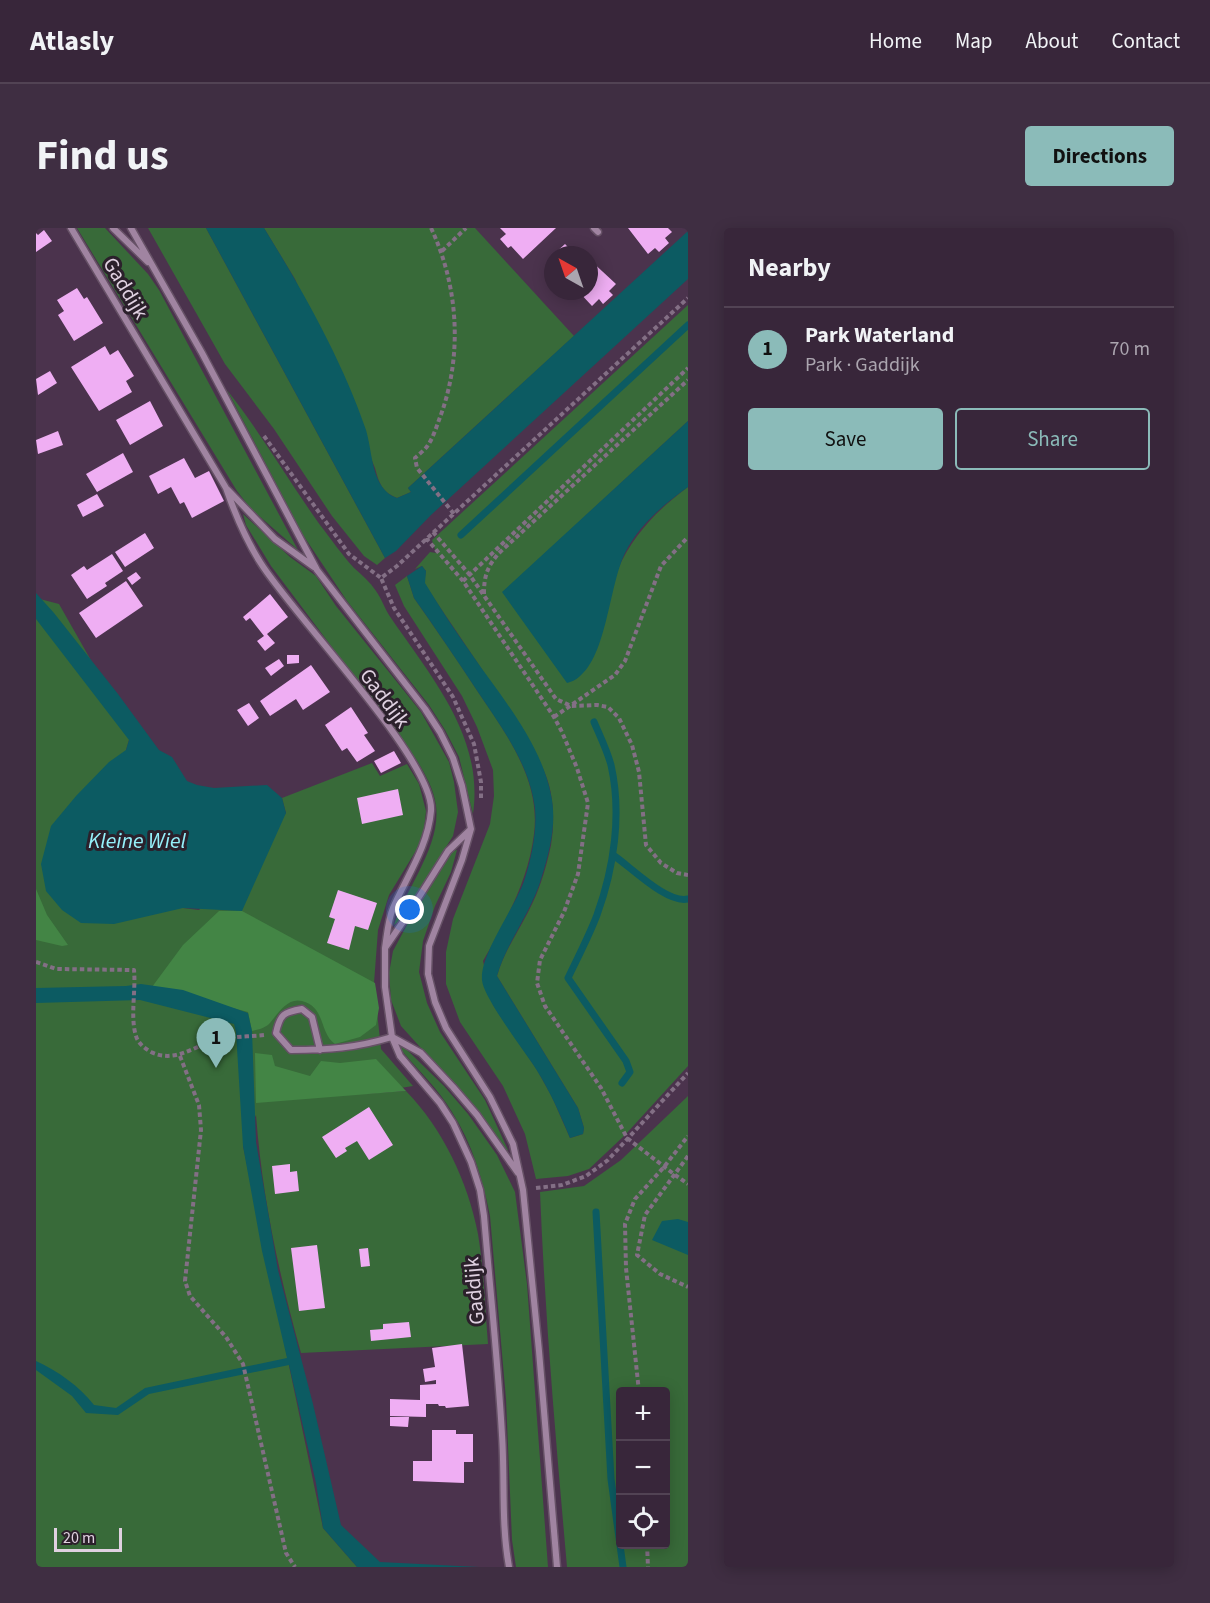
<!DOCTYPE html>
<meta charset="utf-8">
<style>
:root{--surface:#38263a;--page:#3f2e42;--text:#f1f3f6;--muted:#aba5af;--line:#524354;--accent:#8bbbb9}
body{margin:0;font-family:"Source Sans 3",sans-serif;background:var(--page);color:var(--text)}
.controls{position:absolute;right:18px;bottom:18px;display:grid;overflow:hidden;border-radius:6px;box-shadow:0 3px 15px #0003}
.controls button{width:54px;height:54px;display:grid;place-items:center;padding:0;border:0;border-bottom:2px solid var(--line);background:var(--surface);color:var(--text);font:30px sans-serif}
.compass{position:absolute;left:508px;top:18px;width:54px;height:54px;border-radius:50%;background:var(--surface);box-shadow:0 3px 15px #0003;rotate:320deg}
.scale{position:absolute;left:18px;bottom:15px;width:68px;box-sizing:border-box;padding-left:6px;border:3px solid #e0d1e1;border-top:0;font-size:16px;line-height:21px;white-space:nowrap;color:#e0d1e1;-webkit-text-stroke:4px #2b202b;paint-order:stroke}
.you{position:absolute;left:374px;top:682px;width:21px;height:21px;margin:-15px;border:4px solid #fff;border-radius:50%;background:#1a73e8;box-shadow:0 0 0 9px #1a73e833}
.badge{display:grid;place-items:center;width:39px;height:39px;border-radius:50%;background:var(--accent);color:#111;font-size:20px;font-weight:700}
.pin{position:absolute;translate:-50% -50px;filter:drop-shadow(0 2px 3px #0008)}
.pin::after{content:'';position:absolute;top:32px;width:21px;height:18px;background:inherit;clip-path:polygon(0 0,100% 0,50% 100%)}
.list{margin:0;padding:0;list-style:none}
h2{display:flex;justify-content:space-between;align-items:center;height:78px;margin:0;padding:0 24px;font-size:26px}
h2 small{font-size:20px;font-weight:400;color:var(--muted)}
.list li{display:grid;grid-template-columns:39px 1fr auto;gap:18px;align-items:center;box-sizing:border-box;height:84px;padding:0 24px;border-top:2px solid var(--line)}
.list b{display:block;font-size:22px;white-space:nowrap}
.list p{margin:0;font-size:20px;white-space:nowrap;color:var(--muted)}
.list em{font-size:20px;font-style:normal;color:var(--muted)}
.actions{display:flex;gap:12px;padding:18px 24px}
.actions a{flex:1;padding:14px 0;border:2px solid var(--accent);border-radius:6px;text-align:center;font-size:21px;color:var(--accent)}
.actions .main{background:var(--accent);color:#111}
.icon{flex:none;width:33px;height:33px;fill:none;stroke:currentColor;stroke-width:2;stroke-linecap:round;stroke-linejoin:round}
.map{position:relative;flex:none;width:652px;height:1339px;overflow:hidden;border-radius:6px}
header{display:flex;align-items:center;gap:36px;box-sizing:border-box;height:84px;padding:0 30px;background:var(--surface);border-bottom:2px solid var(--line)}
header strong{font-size:28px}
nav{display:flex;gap:33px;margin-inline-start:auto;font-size:21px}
.intro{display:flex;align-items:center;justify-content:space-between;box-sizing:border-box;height:144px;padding:0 36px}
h1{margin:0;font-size:42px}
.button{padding:15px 27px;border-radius:6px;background:var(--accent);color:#111;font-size:21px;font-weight:700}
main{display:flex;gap:36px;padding:0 36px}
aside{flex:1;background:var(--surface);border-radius:6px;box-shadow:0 3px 15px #0003}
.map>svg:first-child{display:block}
.green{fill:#386a39;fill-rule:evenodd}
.forest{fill:#438545}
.water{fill:#0c5b62}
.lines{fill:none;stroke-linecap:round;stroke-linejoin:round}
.stream{stroke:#0c5b62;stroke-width:7}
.building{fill:#efaef3}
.street-casing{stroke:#665166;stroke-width:9}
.path{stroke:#836f85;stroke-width:4;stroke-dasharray:4.5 3;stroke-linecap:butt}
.street{stroke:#a084a1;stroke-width:6}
.labels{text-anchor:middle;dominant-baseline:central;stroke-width:6;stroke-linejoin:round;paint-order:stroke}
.street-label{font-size:21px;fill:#e0d1e1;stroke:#2b202b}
.water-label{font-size:22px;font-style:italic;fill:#95f0fa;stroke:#2b202b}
</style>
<header>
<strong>Atlasly</strong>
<nav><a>Home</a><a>Map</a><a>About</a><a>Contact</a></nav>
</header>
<div class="intro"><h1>Find us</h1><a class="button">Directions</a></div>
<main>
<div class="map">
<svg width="652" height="1339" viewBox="0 0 652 1339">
<rect width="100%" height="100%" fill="#4b334d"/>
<path class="green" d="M41 0H69L112 46 123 62 262 322 215 281 201 263Z
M112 0H170L349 330 341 337 328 328 296 288 238 201 189 136Z
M228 0H439L538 108 372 260 375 264 361 270C346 264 343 255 339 240L259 51Z
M652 77V193L467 364 582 341C597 307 622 281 652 259V838L589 907 553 941 532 948 500 951 489 906 467 858 424 794 410 756V724L417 691 454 596 458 568 457 542 441 499 426 468 368 378 359 357 371 348 378 370C399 400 420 430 440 461 469 504 505 551 498 606 492 654 470 692 447 733L457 777 501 842 516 869 534 910 547 906 548 900 542 880 461 748C468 722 486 699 497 674 505 657 511 636 515 617 519 593 518 563 507 541 501 527 491 514 484 501 454 451 420 404 388 355L390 343 386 338 379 341 394 324 400 325 396 312Z
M191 162C225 205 252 252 284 297 295 311 306 327 318 340 326 347 334 354 340 363 346 371 349 382 355 390 396 450 448 509 437 586L423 529 409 502 393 477 311 373 267 307Z
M207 286 254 329 280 348 300 378 385 484 413 534 418 554 422 584 417 608 363 693 358 697C370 660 405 618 400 578 398 561 389 546 380 531L235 338 210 297Z
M0 370 23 376 98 508 93 512 90 522 147 680 163 682 250 585 246 570 336 535 344 548 371 536 383 556 390 583 387 611 353 667 342 702 338 755 345 821 377 858 327 866 370 863C407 901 432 954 442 1006 448 1042 449 1080 452 1116L265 1125C243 1047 226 968 220 887L207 918 287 1300 321 1339H0Z
M421 622 415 644 399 678 387 713 383 744 391 775 404 804 449 872 472 922 470 923 441 882 365 798 355 772 353 745 357 723 372 695 417 623Z
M367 818 408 858 432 886 461 927 479 964 491 1056 512 1339H480L476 1312 470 1171 454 988C447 952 436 915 416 884 403 862 383 843 366 823L365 820Z
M652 868V1339H531C520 1214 509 1090 504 964L548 958 585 932ZM584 1164H630V1316H584Z"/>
<path class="forest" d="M0 661 11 687 32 717 26 718 0 712Z
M183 683H206L339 755 343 780 340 797 324 809 299 816C283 805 290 779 266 773 251 769 241 787 233 796 229 800 221 802 216 803L212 784 116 759 147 717Z
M219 825 236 827 239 838 274 848 285 833 304 835 340 831 370 863 220 875Z"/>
<path class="water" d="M170 0H228C267 63 306 132 330 202 337 225 335 261 361 270L375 264 372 260 652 3V51L395 287 360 323 349 330Z
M652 193V259C628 276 602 298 589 325 573 358 571 427 543 449 540 452 535 454 531 455L466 364Z
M386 338 390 343 389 355C404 380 420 404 437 428 466 470 505 515 515 567 521 594 514 622 506 648 496 684 471 713 461 748L542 880 548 900 547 906 534 910C524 886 514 863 500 841 489 824 447 769 446 752 444 726 478 681 488 653 495 632 501 604 499 581 494 537 466 500 442 464 421 432 400 401 378 370L371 348Z
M0 365 18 385 82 466 123 522 136 529 151 553 161 557 178 560 231 557 246 570 250 585 206 683 147 680 78 696 45 695 26 682 10 663 5 636 15 598 40 568 73 534 90 522 93 512 0 391Z
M105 756 147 762 212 785 216 803 220 914 242 1042 277 1176 305 1297 344 1334 443 1339H321L287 1300 280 1255 253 1137 113 1166 82 1187 50 1185 36 1168 0 1142V1133C22 1143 43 1158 58 1177L80 1180 109 1160 251 1130 226 1023 207 918 200 804 198 796 104 772 0 775V760L90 758Z
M642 991 652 994V1027L616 1012 626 993Z"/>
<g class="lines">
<path class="stream" d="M425 307 652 97
M558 494C564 508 571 522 575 537 586 586 578 640 561 687 553 708 542 729 532 750L590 833 594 844 586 855
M577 627C595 639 631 676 652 671
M560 984 575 1251 587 1339"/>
</g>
<path class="building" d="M464 0H520L487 31 475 18 472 20 464 11 470 6Z
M592 0H632L636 4 629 10 633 15 623 24 619 20 612 26Z
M8 2 16 13 0 24V5L2 7Z
M529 16 538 25 536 27H520L519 25Z
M553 31 580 56 573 63 577 67 567 76 563 71 556 78 542 63H553Z
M41 60 48 71 51 69 67 95 38 113 22 87 28 83 21 72Z
M69 118 74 127 82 122 98 148 90 153 96 164 63 183 35 139Z
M14 143 21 155 2 167 0 151Z
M114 173 127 198 94 217 80 192Z
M22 203 27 217 2 226 0 212Z
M87 225 97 244 61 264 50 246Z
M148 230 159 250 173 243 188 273 156 290 148 274 144 276 135 259 122 266 113 248Z
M61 266 68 278 47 289 41 277Z
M109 305 118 320 89 339 79 324Z
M76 326 87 343 69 355 71 358 51 371 35 347 48 338 51 342Z
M100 344 105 350 96 357 91 350Z
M90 353 107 378 60 410 43 385Z
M234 366 252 389 231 406 239 415 229 423 221 413 228 408 214 390 210 393 207 389Z
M251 427H263V435L251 436Z
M243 431 248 438 235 448 229 440Z
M275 437 294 464 267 482 260 471 234 488 224 473Z
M213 475 223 490 212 498 201 482Z
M315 479 332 505 328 507 339 523 321 534 311 520 306 523 289 497Z
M358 523 365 535 345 545 338 533Z
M362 561 367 587 326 596 321 570Z
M302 662 341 675 332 702 319 698 313 722 291 715 299 691 293 689Z
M333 879 357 917 333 932 321 913 309 920 311 923 300 930 286 909Z
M254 936V944L261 943 263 963 239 966 236 938Z
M281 1017 289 1080 263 1083 255 1020Z
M332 1020 334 1038 325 1039 323 1021Z
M373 1094 375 1109 335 1113 334 1102 347 1101V1096Z
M426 1116 433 1178 410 1180 409 1178H403L402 1176H390V1189L354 1188V1171L384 1172V1157L400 1156V1152L389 1154 387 1141 399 1139 396 1120Z
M354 1189H373L372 1199 354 1198Z
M396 1202H420V1206H437V1234H428V1255L377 1253V1233H396Z"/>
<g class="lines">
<defs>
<path id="street" d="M35 0 190 260C199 286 209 310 224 334 255 385 399 533 395 583 392 618 371 648 357 680 352 692 351 707 349 720
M77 0 112 34
M95 0 166 125 281 342 389 481 404 504 417 530 426 558 435 601 426 632 393 718 392 746 399 774 410 800 454 869 477 916 487 962 503 1123 521 1339
M558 0 562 4
M192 262 239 311 278 339
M434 602 412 623 373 685 349 720V759L356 809 364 828 404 875 417 895 435 934 444 962 448 988C454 1061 462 1134 466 1207 469 1251 465 1295 473 1339
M356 809 385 825 417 859 441 887 482 945
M284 822 276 789 266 781C248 784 244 786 240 805L255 822C292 822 320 820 356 809"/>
</defs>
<use href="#street" class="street-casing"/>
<path class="path" d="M395 0C423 59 427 130 403 192 400 200 397 210 392 217 389 222 383 226 379 230L381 240 418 286
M406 23 430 0
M228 208 313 326 345 350
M397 304 433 346 520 471 535 478 561 477 572 479 583 490 596 517 603 544 610 617 625 635 641 645 652 647
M390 310 427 353 518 489 526 504 541 540 552 575 542 646 528 684 504 732 501 755 509 778 565 860 591 910 639 947 652 956
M427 353 652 140
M448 366C448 348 451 339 463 325L652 152
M518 489 579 447 589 433 625 338 652 309
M445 570V554L438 516 417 469 358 380 345 350 361 338 652 70
M0 734 20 741 98 742C100 762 94 789 100 808 102 815 108 820 115 824 138 835 155 820 177 813 194 808 211 809 228 807
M144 828 163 877 165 902 149 1053 154 1068 190 1109 207 1136 250 1325 259 1339
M652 928 609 987 601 1027 624 1046 652 1059
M500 960 526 957 550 948 572 932 652 845
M603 1164 590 1040 589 996 599 971 628 939 652 908
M611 1316 612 1339"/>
<use href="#street" class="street"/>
</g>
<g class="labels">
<g class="street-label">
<text transform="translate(90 60) rotate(59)">Gaddijk</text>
<text transform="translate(349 470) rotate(53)">Gaddijk</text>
<text transform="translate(438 1063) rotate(-95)">Gaddijk</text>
</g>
<g class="water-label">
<text x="101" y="613">Kleine Wiel</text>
</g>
</g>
</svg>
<div class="controls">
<button>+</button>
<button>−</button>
<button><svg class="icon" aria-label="locate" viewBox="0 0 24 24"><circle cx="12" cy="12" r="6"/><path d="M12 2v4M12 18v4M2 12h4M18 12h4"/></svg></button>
</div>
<svg class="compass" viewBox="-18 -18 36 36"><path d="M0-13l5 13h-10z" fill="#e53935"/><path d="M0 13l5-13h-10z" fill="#aba5af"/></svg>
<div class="scale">20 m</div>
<div class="you"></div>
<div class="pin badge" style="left:180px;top:840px">1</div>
</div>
<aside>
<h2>Nearby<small></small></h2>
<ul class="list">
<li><span class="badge">1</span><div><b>Park Waterland</b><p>Park · Gaddijk</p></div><em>70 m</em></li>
</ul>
<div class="actions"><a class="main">Save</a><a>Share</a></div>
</aside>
</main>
